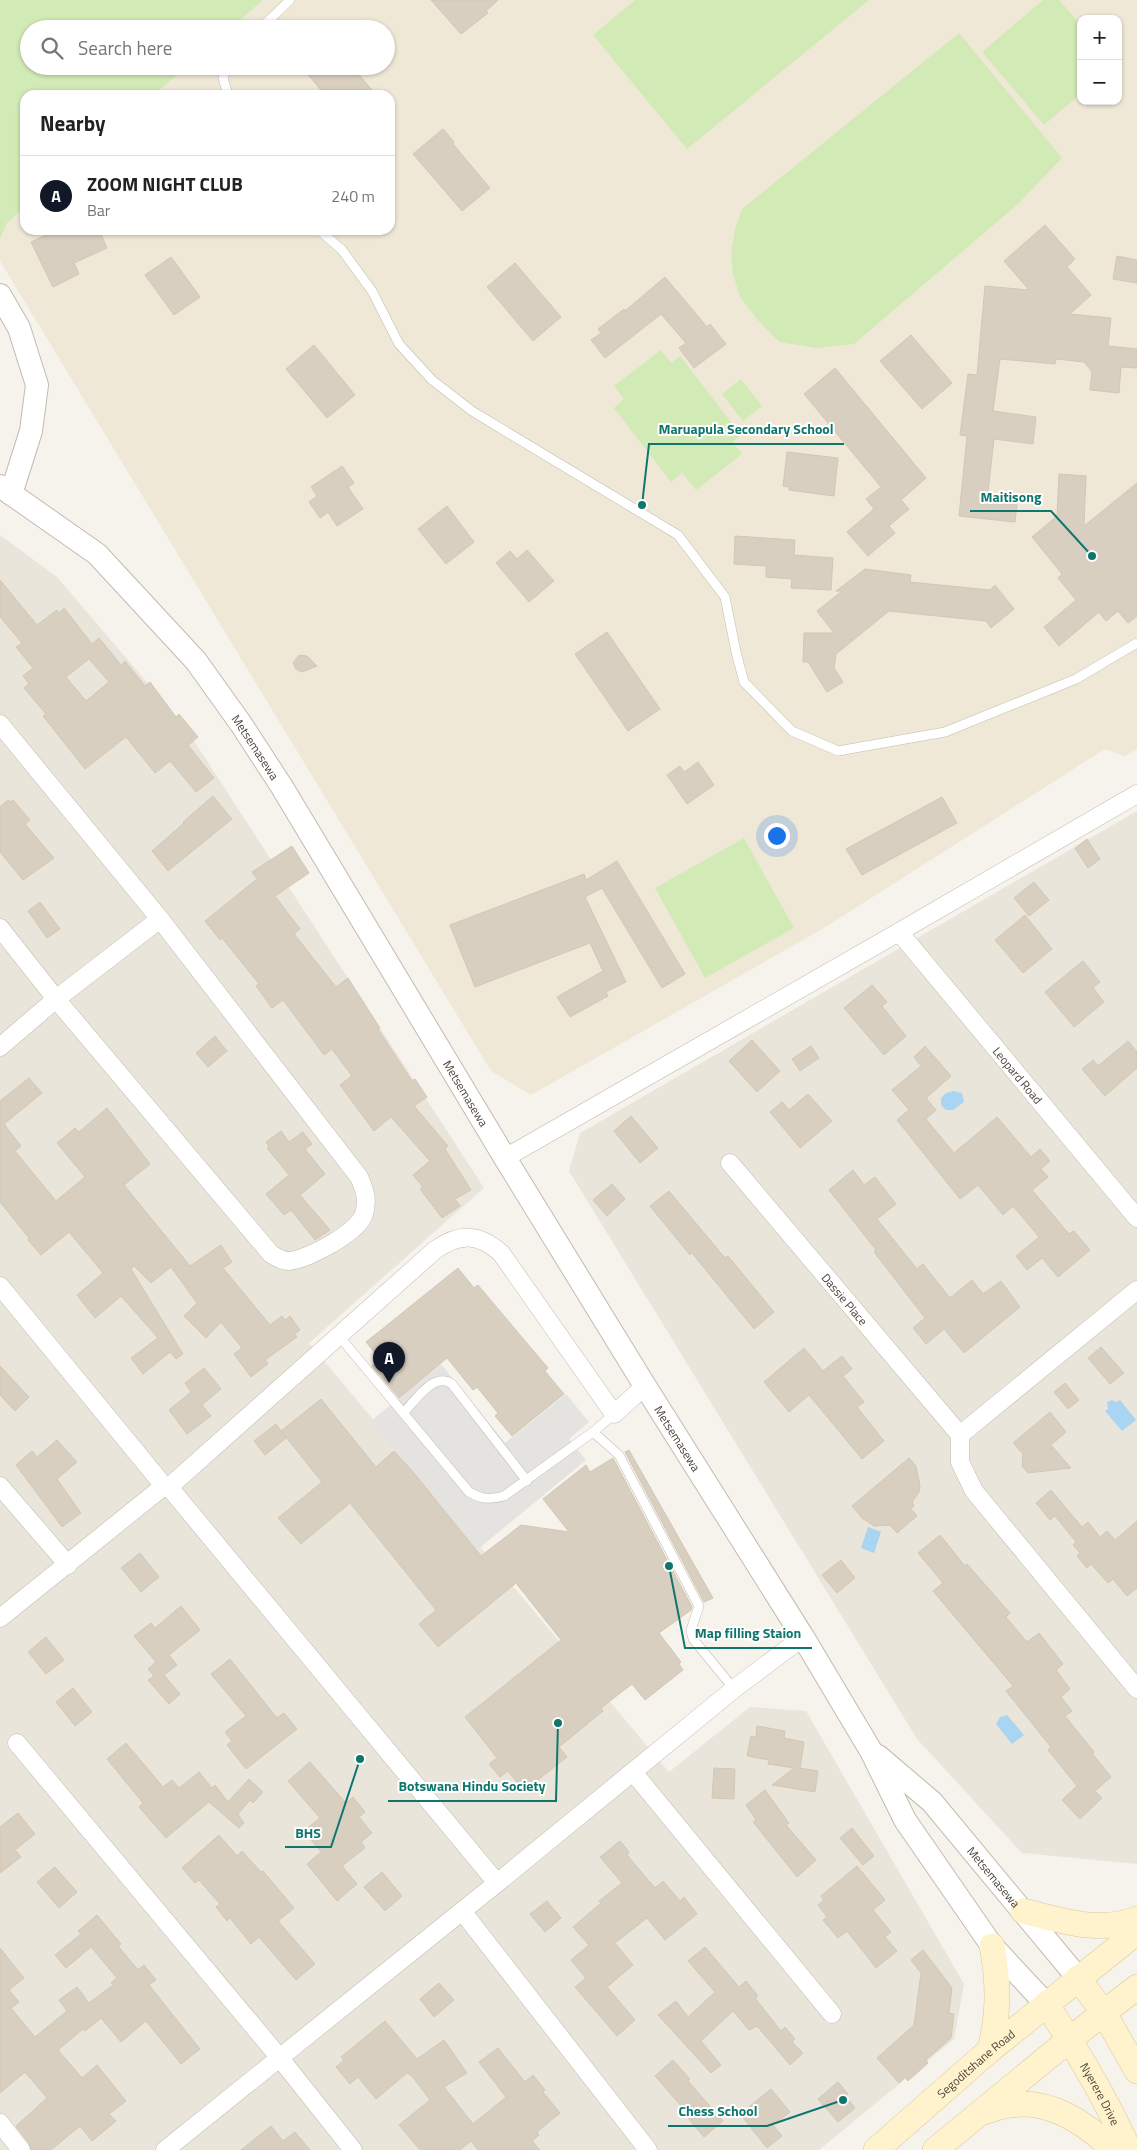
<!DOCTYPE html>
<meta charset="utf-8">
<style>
:root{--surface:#fff;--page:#f2f2f2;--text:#222;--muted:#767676;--line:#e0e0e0;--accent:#111827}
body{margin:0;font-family:"Titillium Web",sans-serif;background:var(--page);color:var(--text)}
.controls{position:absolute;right:15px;top:15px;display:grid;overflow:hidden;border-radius:10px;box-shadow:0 1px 4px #0004}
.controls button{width:45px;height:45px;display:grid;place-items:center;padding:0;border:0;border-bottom:1px solid var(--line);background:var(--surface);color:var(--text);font:25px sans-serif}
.you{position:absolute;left:776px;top:835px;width:18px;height:18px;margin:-12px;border:4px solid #fff;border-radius:50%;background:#1a73e8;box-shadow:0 0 0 8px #1a73e833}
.badge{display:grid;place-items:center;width:32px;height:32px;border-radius:50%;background:var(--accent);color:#fff;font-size:16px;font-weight:700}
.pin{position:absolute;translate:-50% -41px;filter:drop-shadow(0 1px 2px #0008)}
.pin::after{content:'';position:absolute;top:26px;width:18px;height:15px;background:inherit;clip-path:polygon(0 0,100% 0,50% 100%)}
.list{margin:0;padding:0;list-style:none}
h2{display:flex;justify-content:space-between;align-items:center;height:65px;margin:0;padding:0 20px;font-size:21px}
h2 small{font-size:16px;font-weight:400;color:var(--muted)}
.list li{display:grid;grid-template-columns:32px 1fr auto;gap:15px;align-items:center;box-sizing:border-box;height:80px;padding:0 20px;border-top:1px solid var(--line)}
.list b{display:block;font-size:19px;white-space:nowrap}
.list p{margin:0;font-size:16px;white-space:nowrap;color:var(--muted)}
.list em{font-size:16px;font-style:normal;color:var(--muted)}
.icon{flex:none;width:28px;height:28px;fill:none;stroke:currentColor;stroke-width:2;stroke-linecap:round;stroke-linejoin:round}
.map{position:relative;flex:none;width:1137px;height:2150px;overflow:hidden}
.search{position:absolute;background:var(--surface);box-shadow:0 1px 4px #0004;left:20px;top:20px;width:375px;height:55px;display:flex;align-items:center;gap:12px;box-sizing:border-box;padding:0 18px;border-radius:28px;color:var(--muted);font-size:19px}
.panel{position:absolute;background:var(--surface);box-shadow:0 1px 4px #0004;left:20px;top:90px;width:375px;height:145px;border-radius:15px}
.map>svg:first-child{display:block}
.residential{fill:#eae5da}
.education{fill:#efe8d6;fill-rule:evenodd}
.green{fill:#d2eab5}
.parking{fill:#e5e3e0}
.water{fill:#a9d4f2}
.building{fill:#d8cfc1;stroke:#d3c7b4;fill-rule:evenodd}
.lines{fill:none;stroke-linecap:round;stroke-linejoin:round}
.service-casing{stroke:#c2bbae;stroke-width:10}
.minor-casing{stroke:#c2bbae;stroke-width:19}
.tertiary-casing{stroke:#c2bbae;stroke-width:24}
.secondary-casing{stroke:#d6c79b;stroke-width:26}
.service{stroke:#fff;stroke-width:9}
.minor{stroke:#fff;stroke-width:18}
.tertiary{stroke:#fff;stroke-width:22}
.secondary{stroke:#fff3cd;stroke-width:25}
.labels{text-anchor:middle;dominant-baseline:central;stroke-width:4;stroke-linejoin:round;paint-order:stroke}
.street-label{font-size:12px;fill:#4b4439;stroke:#fff}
.leader{fill:none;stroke:#0f766e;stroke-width:2}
.callout-dot{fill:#0f766e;stroke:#fff;stroke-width:2}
.callout-label{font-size:14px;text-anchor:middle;font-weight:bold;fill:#0f766e;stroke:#fff;stroke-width:4;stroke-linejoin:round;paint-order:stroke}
</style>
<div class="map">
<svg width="1137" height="2150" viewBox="0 0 1137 2150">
<rect width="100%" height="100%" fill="#f6f3ec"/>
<path class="residential" d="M0 535 57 577 185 727 484 1188 309 1343 669 1772 750 1707 806 1711 964 1984 954 2039 819 2150H0Z
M1137 811V1864L1022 1853 917 1739 569 1171 580 1133Z"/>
<path class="education" d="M263 0H1137V749L1124 756 1105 749 824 928 531 1095 491 1071 0 261V239L7 223 25 207V230H390V95H154L187 66H386V29H230ZM1081 19H1118V101H1081Z"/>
<path class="green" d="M0 0H263L230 29H29V66H187L154 95H25V207L7 223 0 239Z
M635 0H869L687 149 593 35Z
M1043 0H1059L1081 25V94L1044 125 982 52Z
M959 33 1062 158 1018 204 854 344 817 348 779 342 757 319 740 297 733 274 731 254 735 229 742 209Z
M661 350 671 363 680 356 741 435 733 442 742 454 696 490 682 473 671 482 614 408 624 399 614 386Z
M741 379 762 406 743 421 722 394Z
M744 838 794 928 705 978 655 888Z"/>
<path class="parking" d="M441 1364 505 1443 566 1394 589 1422 569 1439 586 1460 477 1550 371 1421Z"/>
<path class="water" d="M954 1091 962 1093 964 1102 953 1110H946L941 1105V1098L946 1093Z
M1112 1400 1116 1402 1120 1400 1136 1420 1122 1431 1105 1411 1108 1409 1107 1402Z
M868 1527 881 1532 874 1553 861 1548Z
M1007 1715 1024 1735 1012 1744 996 1724 1000 1717Z"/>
<path class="building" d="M431 0H498L486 11 488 13 461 34Z
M301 66H352L376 95H325Z
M443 129 454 142 453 144 490 188 462 211 413 154Z
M1045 225 1075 259 1067 267 1091 295 1070 314 1111 318 1108 346 1137 349V368L1121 367 1119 393 1090 390 1092 372 1084 362 1056 359 1055 364 1000 359 993 411 1036 417 1033 444 994 439 987 500 1017 504 1015 522 959 516 967 436 960 435 968 374 977 375 985 286 1029 290 1004 261Z
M57 230H99L107 248 74 263 79 274 53 287 31 242Z
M1117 256 1137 260V283L1113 279Z
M171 257 200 297 174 315 145 275Z
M515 263 561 317 533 341 487 287Z
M665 277 707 327 710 324 726 344 694 368 679 348 686 343 661 314 605 358 591 340 601 333 598 329 624 309 625 311Z
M911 335 952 383 922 409 880 361Z
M314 345 355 395 327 418 286 369Z
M835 368 926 478 901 500 909 509 889 526 895 533 868 556 847 532 874 509 866 499 881 487 804 394Z
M787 452 838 458 834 496 789 490V487L783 486Z
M342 466 354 483 348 487 363 509 337 526 328 512 320 518 309 502 317 496 311 487Z
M1059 474 1086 476 1084 526 1137 483V616L1128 623 1118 611 1106 621 1099 612 1059 646 1044 627 1076 600 1058 578 1062 574 1032 537 1057 516Z
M447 506 474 542 446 564 418 529Z
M735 536 795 540 794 555 833 558 831 590 791 588 792 579 766 577V566L734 564Z
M527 550 554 581 529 602 496 563 510 551 517 559Z
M865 569 911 575 910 582 990 590 995 585 1014 609 991 628 986 621 889 611 836 654 834 668 843 682 827 692 808 662H803L804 633H834L817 611 842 591H836Z
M0 580 37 625 57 610 59 613 64 608 92 644 99 638 121 665 125 661 145 686 150 682 176 717 179 714 198 737 188 745 214 778 196 792 170 761 155 773 126 737 85 769 43 716 46 714 24 688 29 684 23 676 33 668 16 647 22 643 0 617ZM89 659 109 682 86 701 66 677Z
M607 632 660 709 628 731 575 654Z
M299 655 307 656 317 666 302 672 296 669 293 663Z
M698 762 714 785 687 804 667 775 680 766 684 772Z
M213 796 232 819 168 871 152 851 184 823 183 822Z
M942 797 957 823 862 875 846 849Z
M8 800 11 802 13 800 30 820 25 824 54 858 23 880 0 852V807Z
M1087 839 1100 859 1088 868 1075 848Z
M292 846 309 873 275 896 300 929 294 934 336 987 348 978 380 1028 378 1029 412 1081 415 1079 427 1097 414 1106 448 1146 445 1149 471 1190 455 1199 460 1206 442 1218 420 1189 423 1187 413 1175 430 1161 391 1117 374 1131 340 1085 352 1076 332 1049 324 1055 283 1000 272 1008 256 986 259 984 222 938 220 940 205 921 257 879 252 872Z
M617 861 685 974 662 988 602 888 585 897 626 982 606 992 608 996 570 1017 557 997 603 971 590 943 475 987 450 925 584 874 586 880Z
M1034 882 1049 900 1029 916 1014 898Z
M40 902 60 929 47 938 28 911Z
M1025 915 1052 949 1023 973 995 940Z
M1083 961 1100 982 1093 988 1104 1002 1074 1027 1045 992Z
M872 985 887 1002 882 1006 906 1036 884 1055 844 1008Z
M215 1036 227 1051 208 1067 196 1053Z
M752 1040 780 1071 757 1092 729 1061Z
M1128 1041 1137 1052V1068L1105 1096 1082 1069 1093 1060 1098 1066Z
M811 1046 819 1058 800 1071 792 1059Z
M925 1046 951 1076 926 1098 936 1110 926 1119 954 1153 997 1117 1031 1157 1040 1149 1050 1161 1041 1169 1048 1177 1032 1190 1069 1234 1074 1231 1090 1250 1058 1277 1042 1258 1027 1270 1016 1256 1039 1237 1013 1206 1003 1215 978 1185 960 1199 897 1120 909 1110 892 1090 921 1066 914 1057Z
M29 1078 42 1093 4 1124 21 1146 15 1151 56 1201 85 1177 57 1143 75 1128 79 1132 107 1108 150 1164 124 1185 190 1266 221 1245 232 1262 223 1268 270 1325 282 1316 285 1320 290 1316 300 1330 295 1334 297 1337 265 1360 268 1364 251 1377 234 1354 242 1348 221 1322 206 1338 184 1316 197 1303 171 1267 151 1283 134 1266 131 1269 183 1354 176 1359 170 1352 143 1374 131 1358 158 1338 121 1296 95 1318 77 1295 103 1273 69 1232 41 1255 28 1240 29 1238 0 1202V1101Z
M808 1094 832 1121 800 1148 770 1112 782 1102 789 1110Z
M631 1116 658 1148 640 1163 614 1131Z
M281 1131 289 1142 303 1132 312 1144 305 1149 325 1174 300 1195 330 1230 315 1240 291 1210 284 1215 266 1194 289 1175 267 1148 269 1146 266 1142Z
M853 1170 864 1185 875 1177 896 1204 877 1219 917 1269 923 1264 950 1298 972 1280 983 1294 1001 1281 1020 1307 964 1353 944 1329 926 1344 913 1328 925 1318 874 1252 876 1250 829 1190Z
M612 1184 625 1199 607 1216 593 1200Z
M669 1191 725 1258 728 1256 774 1312 754 1329 692 1253 690 1255 650 1206Z
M458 1268 474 1288 478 1285 531 1348 548 1368 545 1371 564 1394 512 1436 495 1416 498 1413 477 1387 473 1390 447 1358 399 1398 372 1366 380 1359 366 1342Z
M1101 1347 1124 1373 1110 1384 1088 1358Z
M804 1348 823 1371 842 1356 852 1369 843 1376 864 1402 857 1407 884 1441 862 1459 809 1395 789 1412 764 1382Z
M0 1366 29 1397 15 1411 0 1395Z
M204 1368 221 1389 202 1405 211 1416 187 1434 169 1410 191 1392 185 1383Z
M1065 1383 1079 1400 1068 1409 1054 1392Z
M321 1399 376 1467 394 1451 414 1473 481 1556 521 1525 569 1532 543 1499 586 1465 590 1472 613 1458 692 1607 691 1610 659 1633 681 1662 679 1664 683 1670 645 1700 632 1684 601 1708 603 1711 559 1747 567 1757 524 1791 508 1771 500 1777 489 1764 497 1758 465 1717 561 1640 516 1583 438 1647 419 1624 436 1610 350 1503 301 1544 278 1518 322 1482 281 1431Z
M1050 1412 1066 1432 1051 1445 1071 1468 1028 1473 1022 1466 1023 1454 1013 1443Z
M276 1424 286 1438 265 1455 254 1441Z
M57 1440 77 1462 57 1479 81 1513 62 1527 16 1465 32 1451 37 1457Z
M629 1450 713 1598 704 1602 625 1452Z
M909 1458 916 1466 920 1486 919 1492 912 1502 914 1506 911 1509 917 1516 897 1533 890 1525 874 1526 862 1518 852 1506Z
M1051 1490 1082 1527 1088 1522 1100 1537 1107 1531 1115 1540 1137 1521V1588L1127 1596 1113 1579 1108 1583 1091 1564 1087 1568 1077 1556 1080 1553 1073 1545 1076 1542 1055 1516 1050 1520 1036 1503Z
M940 1535 965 1566 967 1564 1010 1613 1006 1617 1027 1642 1039 1633 1063 1664 1056 1670 1070 1689 1061 1697 1072 1711 1065 1716 1094 1752 1092 1753 1111 1777 1095 1791 1102 1798 1080 1819 1062 1800 1077 1786 1048 1750 1051 1747 1006 1691 1013 1686 933 1591 943 1583 918 1553Z
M140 1553 159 1577 141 1592 121 1568Z
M841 1560 855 1578 837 1593 822 1575Z
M181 1606 200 1630 169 1655 177 1665 164 1675 180 1694 169 1704 148 1680 154 1676 148 1669 156 1662 134 1636 151 1623 155 1628Z
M46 1637 64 1660 46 1674 28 1652Z
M230 1659 277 1718 284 1713 297 1729 246 1769 227 1745 232 1741 225 1732 246 1716 211 1674Z
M73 1688 92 1712 75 1726 56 1702Z
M757 1726 785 1731 784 1738 804 1742 800 1768 818 1771 815 1792 772 1785 794 1768 768 1764 769 1760 747 1756 751 1736 756 1737Z
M126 1743 163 1787 172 1780 179 1788 199 1772 212 1788 215 1785 228 1802 249 1779 263 1792 253 1803 250 1800 238 1814 244 1823 239 1828 209 1802 166 1838 139 1807 143 1803 107 1759Z
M310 1762 346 1803 353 1797 365 1812 359 1817 372 1833 361 1842 365 1848 342 1866 357 1884 337 1901 307 1864 321 1852 304 1831 320 1818 288 1781Z
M714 1768 735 1769 734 1799 712 1798Z
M765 1790 789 1823 786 1825 816 1860 797 1877 753 1822 756 1820 746 1805Z
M18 1813 35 1834 15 1850 21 1857 0 1873V1827Z
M852 1828 874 1856 863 1865 840 1838Z
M219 1835 237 1856 242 1851 261 1872 263 1871 294 1908 278 1921 315 1964 296 1980 259 1937 251 1944 230 1918 227 1921 216 1907 220 1904 199 1880 195 1883 182 1868Z
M620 1841 629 1852 627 1855 655 1888 663 1881 680 1901 684 1897 697 1914 665 1940 647 1918 615 1943 633 1965 607 1987 635 2020 617 2036 575 1987 586 1978 571 1960 589 1945 573 1927 601 1903 599 1901 622 1883 600 1857Z
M857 1866 885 1900 873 1910 891 1932 885 1937 897 1951 876 1968 847 1931 838 1938 823 1920 827 1917 818 1905 824 1900 821 1896Z
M55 1867 77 1892 59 1908 37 1882Z
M382 1872 402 1896 385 1911 364 1887Z
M547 1901 561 1918 545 1932 530 1914Z
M97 1915 121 1944 118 1946 138 1970 144 1965 156 1980 149 1985 200 2049 181 2064 146 2021 121 2042 101 2018 85 2031 83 2029 58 2050 82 2078 97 2065 126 2101 109 2114 116 2121 92 2141 80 2126 51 2150H31L29 2143 16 2126 47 2098 25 2072 0 2093V1948L24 1978 9 1990 19 2002 11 2008 35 2037 67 2011 59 2000 77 1987 89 2003 113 1985 111 1983 117 1978 91 1947 66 1968 55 1955 81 1934 78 1931Z
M705 1947 739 1987 746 1981 758 1996 755 1998 781 2031 785 2027 795 2039 792 2042 803 2053 790 2065 757 2026 749 2030 733 2011 701 2041 721 2065 711 2073 658 2015 676 2001 688 2017 715 1992 688 1961Z
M923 1950 952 1988 949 2013 954 2014 951 2038 926 2060 928 2063 908 2081 905 2077 899 2083 877 2058 914 2025 921 1973 911 1960Z
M439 1983 454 2000 434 2017 420 1999Z
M385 2021 417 2059 444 2040 467 2073 444 2087 473 2124 506 2097 479 2062 498 2048 525 2082 533 2075 545 2090 543 2092 560 2113 537 2132 539 2135 532 2141 540 2150H478L471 2141 460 2150H420L399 2125 430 2100 412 2076 407 2073 376 2099 358 2077 350 2084 336 2067 344 2060 341 2057Z
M673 2060 690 2079 688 2081 723 2121 704 2137 688 2118 690 2116 655 2076Z
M838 2082 848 2094 845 2096 855 2108 838 2122 818 2099Z
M771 2089 790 2112 773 2125 782 2136 767 2148 740 2114Z
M271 2126 283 2141 295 2132 310 2150H241Z"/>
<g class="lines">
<defs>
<path id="service" d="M260 29 290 0
M228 95 223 78 228 66
M319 230 342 250 372 291 399 344 432 380 472 411 678 535 725 597 736 652 744 682 792 731 838 751 945 732 1076 679 1137 643
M339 1336 469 1492C481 1499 490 1500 504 1496L593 1432 614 1414
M404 1412C416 1400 434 1371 452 1384L527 1481
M593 1432 619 1455 699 1606 691 1630 693 1639 734 1689"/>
<g id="minor">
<path d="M0 724 160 919 359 1177C365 1190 368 1200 364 1214 359 1232 307 1260 289 1261 282 1261 277 1258 271 1254L56 999 0 928"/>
<path id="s1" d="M899 932 1137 1218"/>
<path d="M0 1047 56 999 160 919"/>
<path d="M505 1158 899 932 1137 794"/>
<path id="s2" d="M730 1163 960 1435"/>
<path d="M0 1286 164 1486 169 1487 497 1883"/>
<path d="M960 1435V1462L974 1491 1137 1689"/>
<path d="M960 1435 1137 1290"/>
<path d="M0 1486 68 1565"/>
<path d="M169 1487 435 1250C460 1233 478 1233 501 1253L614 1414 645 1386"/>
<path d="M0 1618 164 1486"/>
<path d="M17 1743 279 2057 353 2150"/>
<path d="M633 1772 832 2014"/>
<path d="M462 1911 648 2150"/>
<path d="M0 2123 21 2150"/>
<path d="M165 2150 497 1883 734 1689 803 1637"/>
</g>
<g id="tertiary">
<path d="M0 295 19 328 37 385 31 431 11 494"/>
<path id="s3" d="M0 486 97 554 196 661 241 724 282 787 505 1158 645 1386 803 1637 871 1751 905 1820 992 1946 1046 2004"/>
<path id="s4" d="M878 1756 932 1802 1078 1978"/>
</g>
<g id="secondary">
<path d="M1023 1911C1060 1920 1099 1934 1137 1919"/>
<path d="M1078 1978 1104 2013 1137 2071"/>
<path id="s5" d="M1046 2004C1078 2051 1106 2099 1129 2150"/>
<path d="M990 2050C999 2013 999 1984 992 1946"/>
<path d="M984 2112C992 2109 1001 2106 1010 2105 1051 2099 1085 2123 1114 2150"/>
<path id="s6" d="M876 2150 990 2050 1137 1932"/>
<path d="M935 2150 1070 2039 1137 1987"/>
</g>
</defs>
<use href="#service" class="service-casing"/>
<use href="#minor" class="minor-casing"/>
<use href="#tertiary" class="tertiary-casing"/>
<use href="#secondary" class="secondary-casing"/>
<use href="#service" class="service"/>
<use href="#minor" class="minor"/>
<use href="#tertiary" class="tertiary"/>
<use href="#secondary" class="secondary"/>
</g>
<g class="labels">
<g class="street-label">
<text stroke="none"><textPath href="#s3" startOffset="369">Metsemasewa</textPath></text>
<text stroke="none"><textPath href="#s1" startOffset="186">Leopard Road</textPath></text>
<text stroke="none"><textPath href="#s3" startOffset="774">Metsemasewa</textPath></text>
<text stroke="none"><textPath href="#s2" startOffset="178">Dassie Place</textPath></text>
<text stroke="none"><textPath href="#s3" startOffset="1179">Metsemasewa</textPath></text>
<text stroke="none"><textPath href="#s4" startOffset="168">Metsemasewa</textPath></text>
<text stroke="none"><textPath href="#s6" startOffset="132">Segoditshane Road</textPath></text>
<text stroke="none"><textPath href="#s5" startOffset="105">Nyerere Drive</textPath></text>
</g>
</g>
<path class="leader" d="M642 505L649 444H844M1092 556L1051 511H970M669 1566L685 1648H812M558 1723L556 1801H388M360 1759L331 1847H285M843 2100L767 2126H668"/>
<g class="callout-dot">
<circle cx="642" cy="505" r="5"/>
<circle cx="1092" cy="556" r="5"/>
<circle cx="669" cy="1566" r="5"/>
<circle cx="558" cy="1723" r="5"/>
<circle cx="360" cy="1759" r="5"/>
<circle cx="843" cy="2100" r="5"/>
</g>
<g class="callout-label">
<text x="746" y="434">Maruapula Secondary School</text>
<text x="1011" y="502">Maitisong</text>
<text x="748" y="1638">Map filling Staion</text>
<text x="472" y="1791">Botswana Hindu Society</text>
<text x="308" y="1838">BHS</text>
<text x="718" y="2116">Chess School</text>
</g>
</svg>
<div class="controls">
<button>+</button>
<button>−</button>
</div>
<div class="you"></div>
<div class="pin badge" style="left:389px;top:1383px">A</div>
<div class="search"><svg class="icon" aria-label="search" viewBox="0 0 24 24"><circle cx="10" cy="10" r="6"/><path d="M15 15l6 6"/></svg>Search here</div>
<section class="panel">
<h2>Nearby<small></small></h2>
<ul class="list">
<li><span class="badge">A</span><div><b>ZOOM NIGHT CLUB</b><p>Bar</p></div><em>240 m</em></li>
</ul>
</section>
</div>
